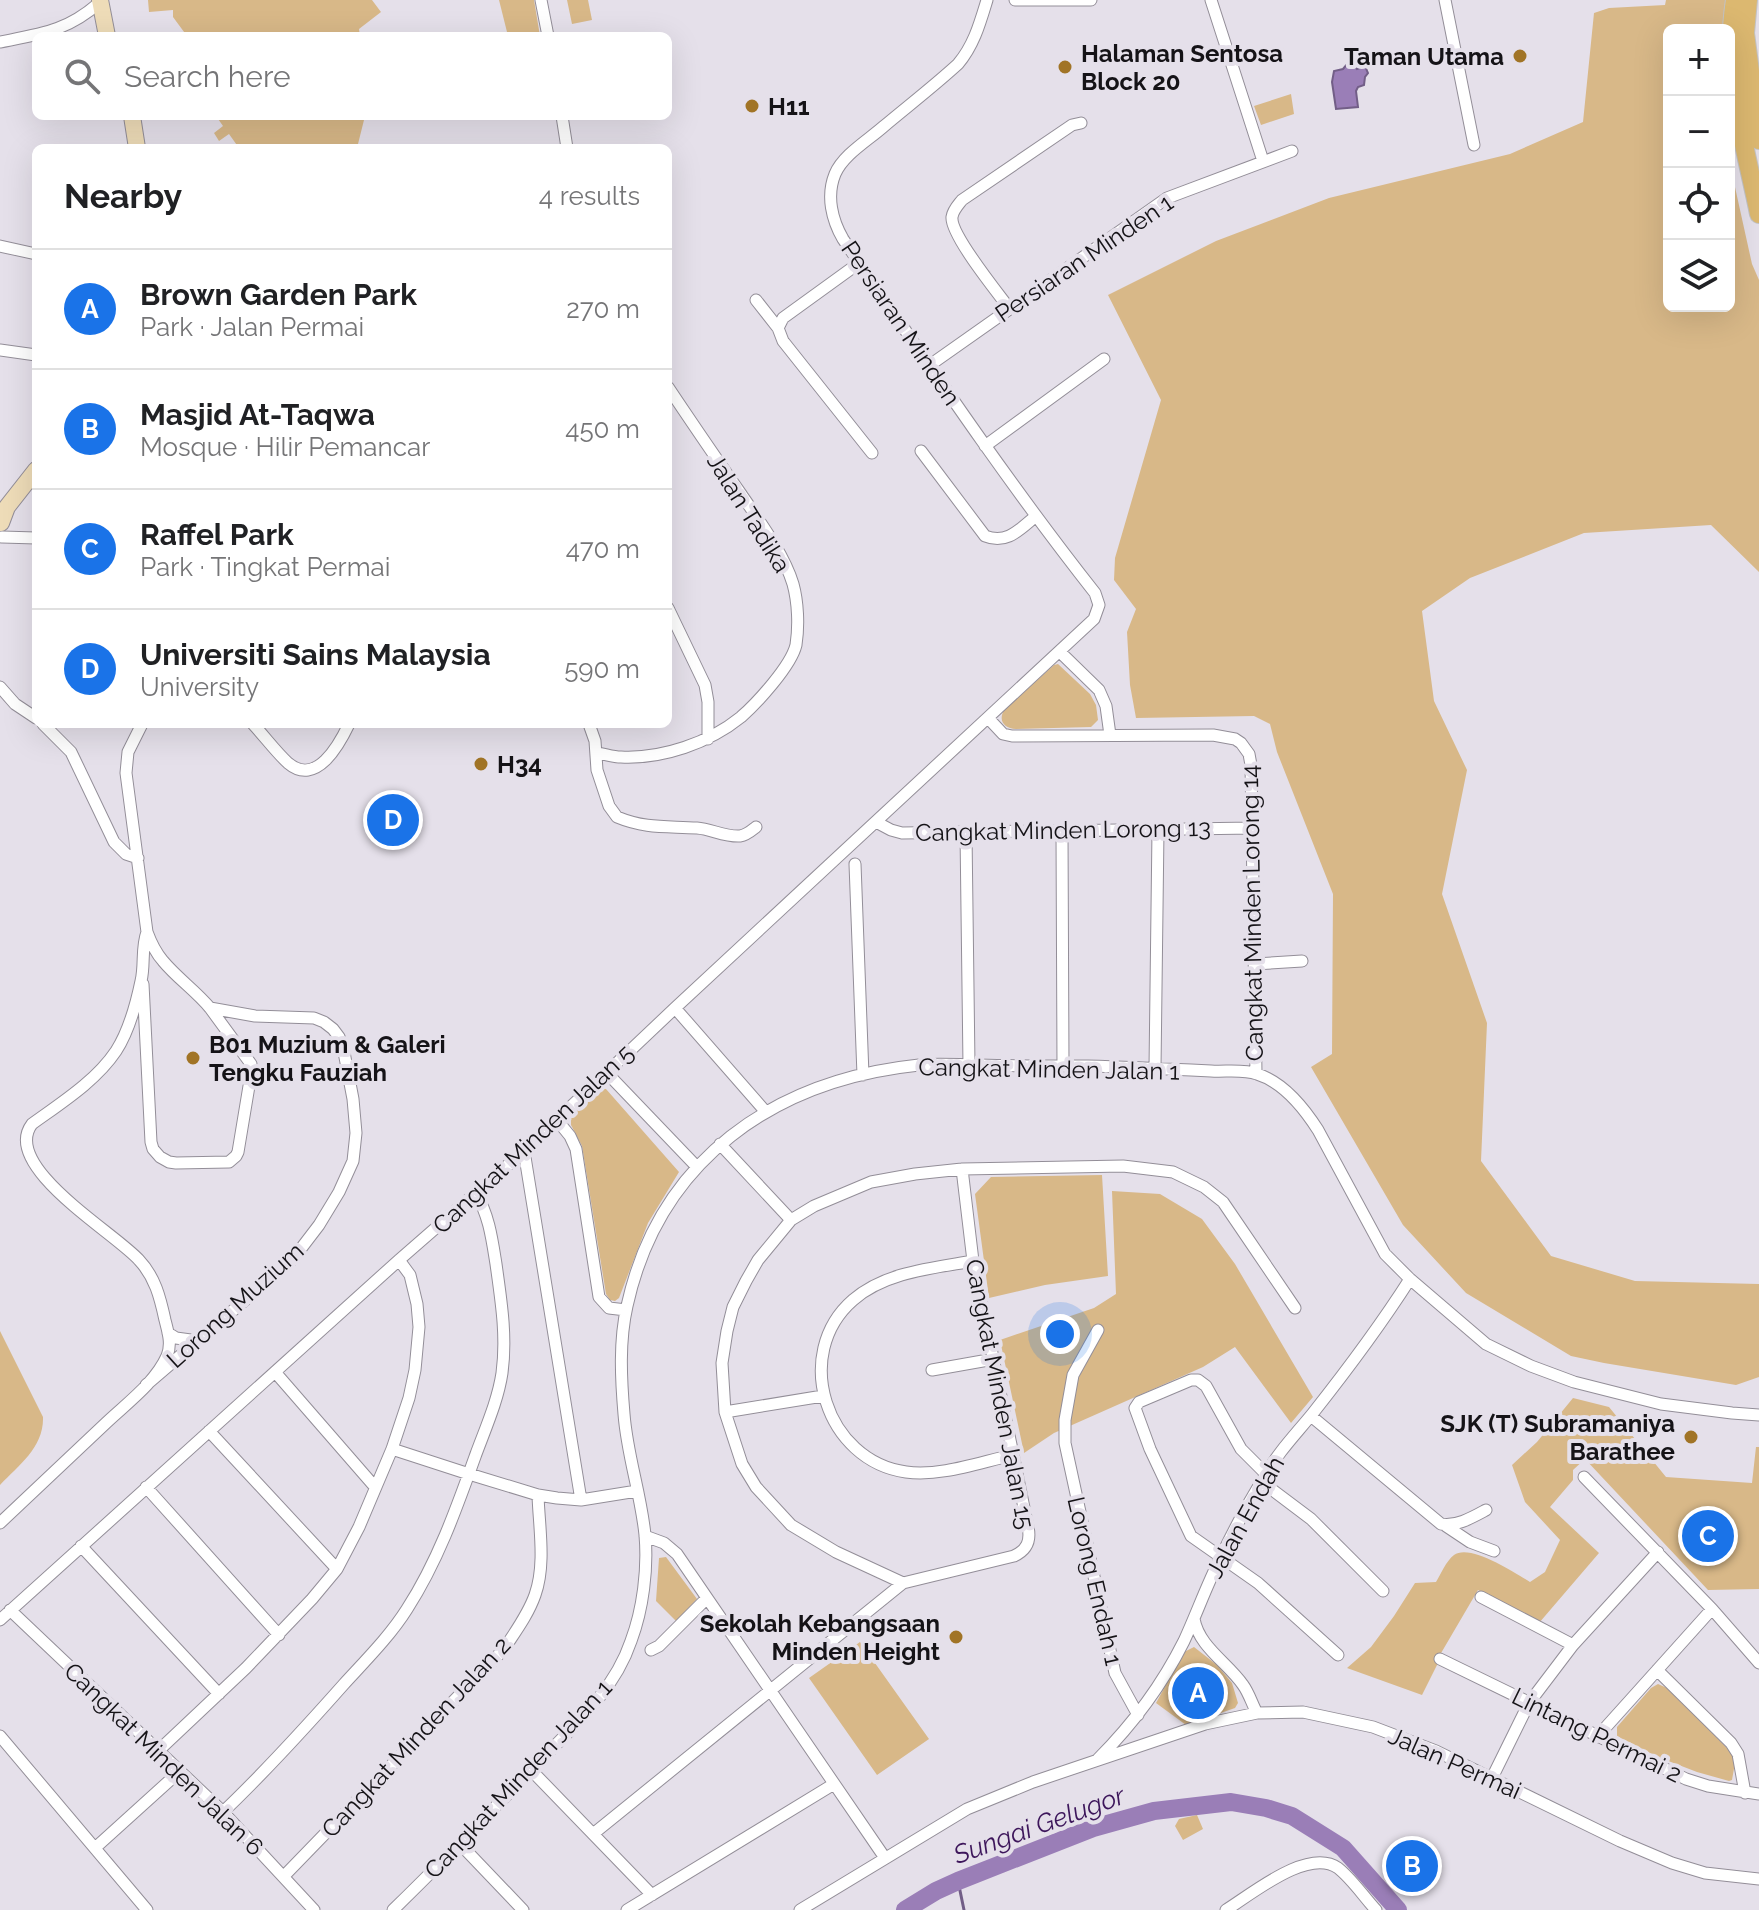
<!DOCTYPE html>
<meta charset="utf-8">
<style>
:root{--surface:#fff;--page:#f6f6f6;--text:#202124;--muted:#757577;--line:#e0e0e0;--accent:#1a73e8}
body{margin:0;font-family:Raleway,sans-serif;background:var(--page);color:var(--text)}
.controls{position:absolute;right:24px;top:24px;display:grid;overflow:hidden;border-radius:12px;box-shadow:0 8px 32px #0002}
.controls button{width:72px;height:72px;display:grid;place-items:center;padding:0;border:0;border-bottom:2px solid var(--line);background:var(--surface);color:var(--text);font:40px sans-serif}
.you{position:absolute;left:1060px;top:1334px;width:28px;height:28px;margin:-20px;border:6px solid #fff;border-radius:50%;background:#1a73e8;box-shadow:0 0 0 12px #1a73e833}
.badge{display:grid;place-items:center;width:52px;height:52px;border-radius:50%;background:var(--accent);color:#fff;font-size:26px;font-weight:700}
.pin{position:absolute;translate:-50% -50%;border:4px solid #fff;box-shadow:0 2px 8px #0006}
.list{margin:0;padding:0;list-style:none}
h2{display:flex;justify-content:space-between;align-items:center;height:104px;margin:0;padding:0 32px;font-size:34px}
h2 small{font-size:26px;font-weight:400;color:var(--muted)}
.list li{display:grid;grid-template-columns:52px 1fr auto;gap:24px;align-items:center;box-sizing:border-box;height:120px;padding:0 32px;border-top:2px solid var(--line)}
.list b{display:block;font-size:30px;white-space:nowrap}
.list p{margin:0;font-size:26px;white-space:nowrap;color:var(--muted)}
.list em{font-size:26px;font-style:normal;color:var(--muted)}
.icon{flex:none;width:44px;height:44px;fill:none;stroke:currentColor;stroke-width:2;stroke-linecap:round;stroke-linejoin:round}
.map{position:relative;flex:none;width:1759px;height:1910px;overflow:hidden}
.search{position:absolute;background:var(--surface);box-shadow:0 8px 32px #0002;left:32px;top:32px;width:640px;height:88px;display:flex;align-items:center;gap:20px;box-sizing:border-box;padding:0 28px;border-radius:12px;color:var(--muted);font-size:30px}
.panel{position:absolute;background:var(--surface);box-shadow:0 8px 32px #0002;left:32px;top:144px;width:640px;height:584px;border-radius:12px}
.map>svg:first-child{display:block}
.green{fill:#d8b888}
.water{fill:#9a7eb7;stroke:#725e87;stroke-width:2}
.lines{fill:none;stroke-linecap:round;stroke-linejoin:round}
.stream{stroke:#725e87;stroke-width:3}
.river{stroke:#9a7eb7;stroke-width:18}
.street-casing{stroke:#938e98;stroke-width:13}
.secondary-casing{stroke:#938e98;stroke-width:18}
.primary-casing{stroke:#c2c2c3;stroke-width:20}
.street{stroke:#fff;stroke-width:11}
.secondary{stroke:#eedcb8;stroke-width:16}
.primary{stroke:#dcb870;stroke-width:18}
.poi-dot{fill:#a17426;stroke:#e5e0ea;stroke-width:3}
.labels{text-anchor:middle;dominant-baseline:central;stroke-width:8;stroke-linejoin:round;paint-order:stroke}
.poi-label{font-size:24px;font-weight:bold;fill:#151317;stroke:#e5e0ea;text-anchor:start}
.street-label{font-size:24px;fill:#151317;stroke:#e5e0ea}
.water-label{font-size:26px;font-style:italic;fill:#3d165b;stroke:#e5e0ea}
</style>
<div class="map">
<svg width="1759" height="1910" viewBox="0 0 1759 1910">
<rect width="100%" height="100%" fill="#e5e0ea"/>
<path class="green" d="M148 0H372L381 12 359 29 360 36H187L173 17V10L149 12Z
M499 0H534L540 36H508Z
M567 0H588L592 20 572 24Z
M1666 0H1727L1724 30H1669V306H1729V160L1752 264 1759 280V572L1711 525 1584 533 1470 578 1422 611 1434 701 1467 770 1442 894 1487 1023 1481 1161 1551 1256 1635 1281 1759 1284V1377L1736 1385 1604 1363 1571 1356 1466 1293 1403 1225 1311 1067 1332 1054 1333 894 1277 752 1270 724 1254 716 1136 718 1130 685 1127 632 1136 609 1114 580 1115 558 1161 400 1108 295 1216 241 1329 198 1510 154 1583 122 1594 13 1609 8 1665 5Z
M1291 94 1294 114 1261 125 1254 106Z
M216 116H365L357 148H239L229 134 219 141 214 133 223 126Z
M1058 664 1090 694 1096 705 1098 720 1091 727 1016 729C1004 728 998 721 1004 710L1054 665Z
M597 1088 606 1089 679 1172 648 1223 619 1298 615 1301 610 1300 606 1294 582 1146 571 1125V1114Z
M1102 1175 1108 1276 1045 1285 989 1298 975 1194 991 1177Z
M1112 1191 1160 1194 1202 1219 1235 1264 1313 1397 1291 1423 1235 1347 1203 1367 1054 1433 1024 1453 1000 1340 1094 1308 1116 1294Z
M0 1331 43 1417C44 1447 19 1465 0 1485Z
M1573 1398 1609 1407 1666 1477 1752 1483 1756 1447H1759V1589L1708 1590 1585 1459 1573 1470V1480L1550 1507 1599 1553 1539 1623 1478 1590 1437 1660V1665L1422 1695 1347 1668 1371 1647 1394 1616 1415 1583 1436 1582C1441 1574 1446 1561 1454 1555 1470 1543 1515 1573 1530 1582L1545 1572 1560 1540 1525 1502 1512 1465 1537 1442Z
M666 1557 697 1599 676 1621 656 1601 659 1558Z
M860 1642 929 1739 877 1775 809 1678Z
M1194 1647 1217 1665 1232 1683 1238 1703 1235 1708 1186 1725 1156 1703 1184 1652Z
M1658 1684 1667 1688 1733 1754 1735 1763 1732 1780 1729 1781 1697 1772 1658 1757 1617 1736V1727L1651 1688Z
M1197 1815 1203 1829 1183 1840 1175 1826 1179 1819Z"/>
<path class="water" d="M1348 63H1351L1357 69 1365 66 1368 73 1365 77 1364 85 1358 87 1356 91 1358 107 1336 109 1332 82 1334 71 1343 69Z"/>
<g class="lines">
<path class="stream" d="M958 1881 964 1910"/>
<path class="river" d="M905 1910 936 1891 958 1881 1093 1828 1154 1811 1231 1802 1266 1808 1292 1816 1343 1848 1398 1910"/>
<defs>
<path id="street" d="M541 0 548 36
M1015 0H1091
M1211 0 1263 161
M1445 0 1474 145
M0 42C41 34 68 31 100 2
M562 116 567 148
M0 246 36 254
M859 263 783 318 778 328 783 341 872 453
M756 300 778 328
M1009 308C997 292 950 234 952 217 953 210 958 205 962 200L1072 125 1081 123
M0 350 36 355
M930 365 1167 198 1292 151
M985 446 1104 359
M921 451 985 536C1007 545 1020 529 1036 516
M2 537 36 538
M668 608 705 685 708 702V739
M1060 652 1099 690 1106 706 1110 735
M0 687 15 704 36 718
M988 718 1003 734 1012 736 1213 735 1235 739 1241 743 1249 754 1251 765 1256 1073
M43 724 71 752 114 842 126 854 138 858
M142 724 128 752 126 773 147 932C151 943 156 953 163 961 177 978 196 991 210 1008L255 1016 314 1018 324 1022 333 1029 339 1037 343 1047 353 1099 356 1133 353 1161 339 1192 319 1225 293 1259 146 1385
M253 724C265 737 276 752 288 763 316 787 339 745 349 724
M589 724 595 741 597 770 609 806 617 817C646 829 667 826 697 828 711 829 725 837 740 836 747 835 751 831 756 827
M597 753C605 754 613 757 621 757 662 759 709 743 741 717 757 703 791 666 796 645 799 626 798 602 793 584 784 554 758 519 741 494 716 458 692 423 668 387
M876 822 891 830 902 833 1253 828
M1062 832 1063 1066
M966 833 969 1065
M855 864 863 1075
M1255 964 1302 961
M143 984 151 1142 153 1149 160 1157 169 1162 176 1163 229 1162 236 1156 238 1152 251 1074V1064L210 1008
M675 1008 765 1111
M1155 1068 1158 830
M606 1072 697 1167
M557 1120 570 1136 576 1149 599 1297 609 1308 626 1310
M720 1144 791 1220
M524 1151 581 1500
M962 1169 973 1261 1028 1527C1031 1541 1027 1550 1014 1556L903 1583 836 1552 791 1525 756 1487 742 1464 725 1412 722 1363 727 1331 733 1307 746 1281 758 1260 791 1220 814 1206 871 1182 915 1174 962 1169 1123 1166 1173 1172 1204 1187 1223 1202 1295 1308
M973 1261C933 1268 885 1272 853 1300 791 1354 826 1461 906 1472 940 1477 980 1462 1013 1455
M1098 1330 1073 1375 1065 1420V1443L1115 1673 1138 1715
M168 1333 176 1338 198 1341
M932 1370 994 1359
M275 1372 375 1487
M725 1412 823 1396
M1311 1416 1441 1524C1456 1527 1473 1517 1486 1510
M209 1431 337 1569
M392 1449 469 1474 538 1495 557 1498 581 1500 637 1491
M1266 1474 1241 1449 1206 1386 1198 1380H1191L1139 1402 1135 1408 1150 1449 1191 1536 1258 1583 1338 1655
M1584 1477 1712 1609 1759 1663
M1262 1482 1311 1519 1383 1591
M146 1487 279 1635
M0 1523C35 1490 71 1456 106 1423 127 1403 155 1383 167 1356 172 1344 168 1332 165 1320 160 1297 155 1277 139 1260 115 1233 0 1166 32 1124 61 1103 96 1081 116 1051 129 1031 136 1005 141 981 145 965 141 948 147 932
M1446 1526 1470 1542 1494 1551
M645 1536 664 1543 677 1554 885 1858
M81 1546 219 1694
M1481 1597 1573 1645
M10 1610 223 1812 314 1910
M1194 1619C1199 1647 1228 1663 1243 1685 1249 1693 1252 1704 1257 1713
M0 1620 399 1260 524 1151 675 1008 1094 619 1099 605 1095 593C1005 479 925 359 843 239 832 220 826 196 835 174 843 155 867 141 883 127 908 106 934 86 958 64 974 45 980 23 987 0
M651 1650 659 1646 707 1598
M1440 1659 1686 1779 1708 1786 1759 1794
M1657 1670 1731 1743 1738 1754 1745 1793
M0 1736 147 1910
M1597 1737 1712 1609
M158 1751 246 1668 312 1599 337 1569 359 1527 392 1449 409 1398 415 1370 419 1327 417 1304 410 1275 399 1260
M1098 1759C1133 1724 1162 1685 1184 1641 1197 1613 1207 1584 1221 1557 1234 1529 1249 1502 1265 1476 1278 1452 1296 1434 1313 1413 1347 1370 1380 1326 1410 1279
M531 1770 652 1895
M1492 1778 1529 1703 1573 1645 1658 1552
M223 1812C266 1771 305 1728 344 1684 366 1660 390 1636 407 1609 438 1561 457 1507 476 1454 486 1427 498 1400 502 1373 507 1336 501 1300 496 1264 492 1239 489 1215 476 1194
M593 1834 903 1583
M460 1844 523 1910
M95 1848 179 1772
M284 1876 504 1649C515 1632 528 1615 535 1595 546 1564 539 1527 538 1495
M393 1910C439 1865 484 1819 528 1773 566 1733 613 1695 631 1641 643 1609 648 1569 645 1535 641 1494 627 1455 624 1414 621 1379 619 1341 627 1306 659 1160 774 1080 919 1065 939 1063 960 1065 980 1065 1016 1066 1052 1066 1088 1066 1129 1067 1170 1069 1211 1071 1225 1072 1244 1069 1257 1074 1283 1082 1304 1108 1318 1130L1385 1254 1410 1279 1486 1344 1531 1366 1574 1382 1661 1404 1732 1413 1759 1415
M627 1910 834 1784
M800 1910 967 1809 1033 1782 1205 1724 1257 1713 1303 1712 1373 1727 1436 1751 1620 1841 1672 1863 1705 1873 1759 1879
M1226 1910C1252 1894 1308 1847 1338 1868 1352 1879 1364 1897 1376 1910"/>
<path id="secondary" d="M100 0 107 36
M132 116 137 148
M1 523 7 507 36 470"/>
<path id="primary" d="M1735 0C1723 77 1744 140 1759 214
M1748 0 1745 33 1759 140"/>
</defs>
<use href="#street" class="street-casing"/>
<use href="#secondary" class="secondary-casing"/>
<use href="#primary" class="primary-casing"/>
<use href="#street" class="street"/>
<use href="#secondary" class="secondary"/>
<use href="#primary" class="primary"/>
</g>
<g class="poi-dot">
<circle cx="1520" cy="56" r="8"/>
<circle cx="1065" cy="67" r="8"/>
<circle cx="752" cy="106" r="8"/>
<circle cx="481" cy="764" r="8"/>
<circle cx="193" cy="1058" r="8"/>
<circle cx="1691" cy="1437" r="8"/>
<circle cx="956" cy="1637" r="8"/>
</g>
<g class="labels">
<g class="poi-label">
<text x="1081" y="53">Halaman Sentosa<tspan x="1081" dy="28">Block 20</tspan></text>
<text x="1504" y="56" text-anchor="end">Taman Utama</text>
<text x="768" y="106">H11</text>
<text x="497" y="764">H34</text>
<text x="209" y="1044">B01 Muzium &amp; Galeri<tspan x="209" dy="28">Tengku Fauziah</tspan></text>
<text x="1675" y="1423" text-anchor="end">SJK (T) Subramaniya<tspan x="1675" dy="28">Barathee</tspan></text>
<text x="940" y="1623" text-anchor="end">Sekolah Kebangsaan<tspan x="940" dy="28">Minden Height</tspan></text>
</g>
<g class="street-label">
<text transform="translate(1084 258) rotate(-34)">Persiaran Minden 1</text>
<text transform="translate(901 323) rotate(56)">Persiaran Minden</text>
<text transform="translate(749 513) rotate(58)">Jalan Tadika</text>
<text transform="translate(1063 830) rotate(-1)">Cangkat Minden Lorong 13</text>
<text transform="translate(1252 913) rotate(-91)">Cangkat Minden Lorong 14</text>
<text transform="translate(1049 1069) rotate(1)">Cangkat Minden Jalan 1</text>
<text transform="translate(533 1139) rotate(-43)">Cangkat Minden Jalan 5</text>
<text transform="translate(235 1305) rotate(-42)">Lorong Muzium</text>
<text transform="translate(1000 1394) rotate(79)">Cangkat Minden Jalan 15</text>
<text transform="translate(1245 1517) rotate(-61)">Jalan Endah</text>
<text transform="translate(1095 1581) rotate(77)">Lorong Endah 1</text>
<text transform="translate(1597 1735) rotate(26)">Lintang Permai 2</text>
<text transform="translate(416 1737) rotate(-47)">Cangkat Minden Jalan 2</text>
<text transform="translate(164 1759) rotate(44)">Cangkat Minden Jalan 6</text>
<text transform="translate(1455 1763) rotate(24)">Jalan Permai</text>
<text transform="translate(518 1779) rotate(-47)">Cangkat Minden Jalan 1</text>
</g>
<g class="water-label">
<text transform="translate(1039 1825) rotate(-20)">Sungai Gelugor</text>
</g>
</g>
</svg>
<div class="controls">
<button>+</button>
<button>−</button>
<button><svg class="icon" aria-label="locate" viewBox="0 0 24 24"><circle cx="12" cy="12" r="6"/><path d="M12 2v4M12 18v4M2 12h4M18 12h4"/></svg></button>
<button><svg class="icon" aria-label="layers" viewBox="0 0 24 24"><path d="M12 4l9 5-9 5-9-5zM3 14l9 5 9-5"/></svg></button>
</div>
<div class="you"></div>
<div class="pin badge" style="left:1198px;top:1693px">A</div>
<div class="pin badge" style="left:1412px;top:1866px">B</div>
<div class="pin badge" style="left:1708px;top:1536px">C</div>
<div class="pin badge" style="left:393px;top:820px">D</div>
<div class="search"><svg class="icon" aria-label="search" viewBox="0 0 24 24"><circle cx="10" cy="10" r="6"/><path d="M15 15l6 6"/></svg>Search here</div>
<section class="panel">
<h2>Nearby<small>4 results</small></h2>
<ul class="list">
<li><span class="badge">A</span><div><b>Brown Garden Park</b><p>Park · Jalan Permai</p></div><em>270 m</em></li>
<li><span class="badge">B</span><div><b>Masjid At-Taqwa</b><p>Mosque · Hilir Pemancar</p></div><em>450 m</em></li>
<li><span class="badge">C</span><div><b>Raffel Park</b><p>Park · Tingkat Permai</p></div><em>470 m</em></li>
<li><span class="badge">D</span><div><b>Universiti Sains Malaysia</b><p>University</p></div><em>590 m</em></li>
</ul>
</section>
</div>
